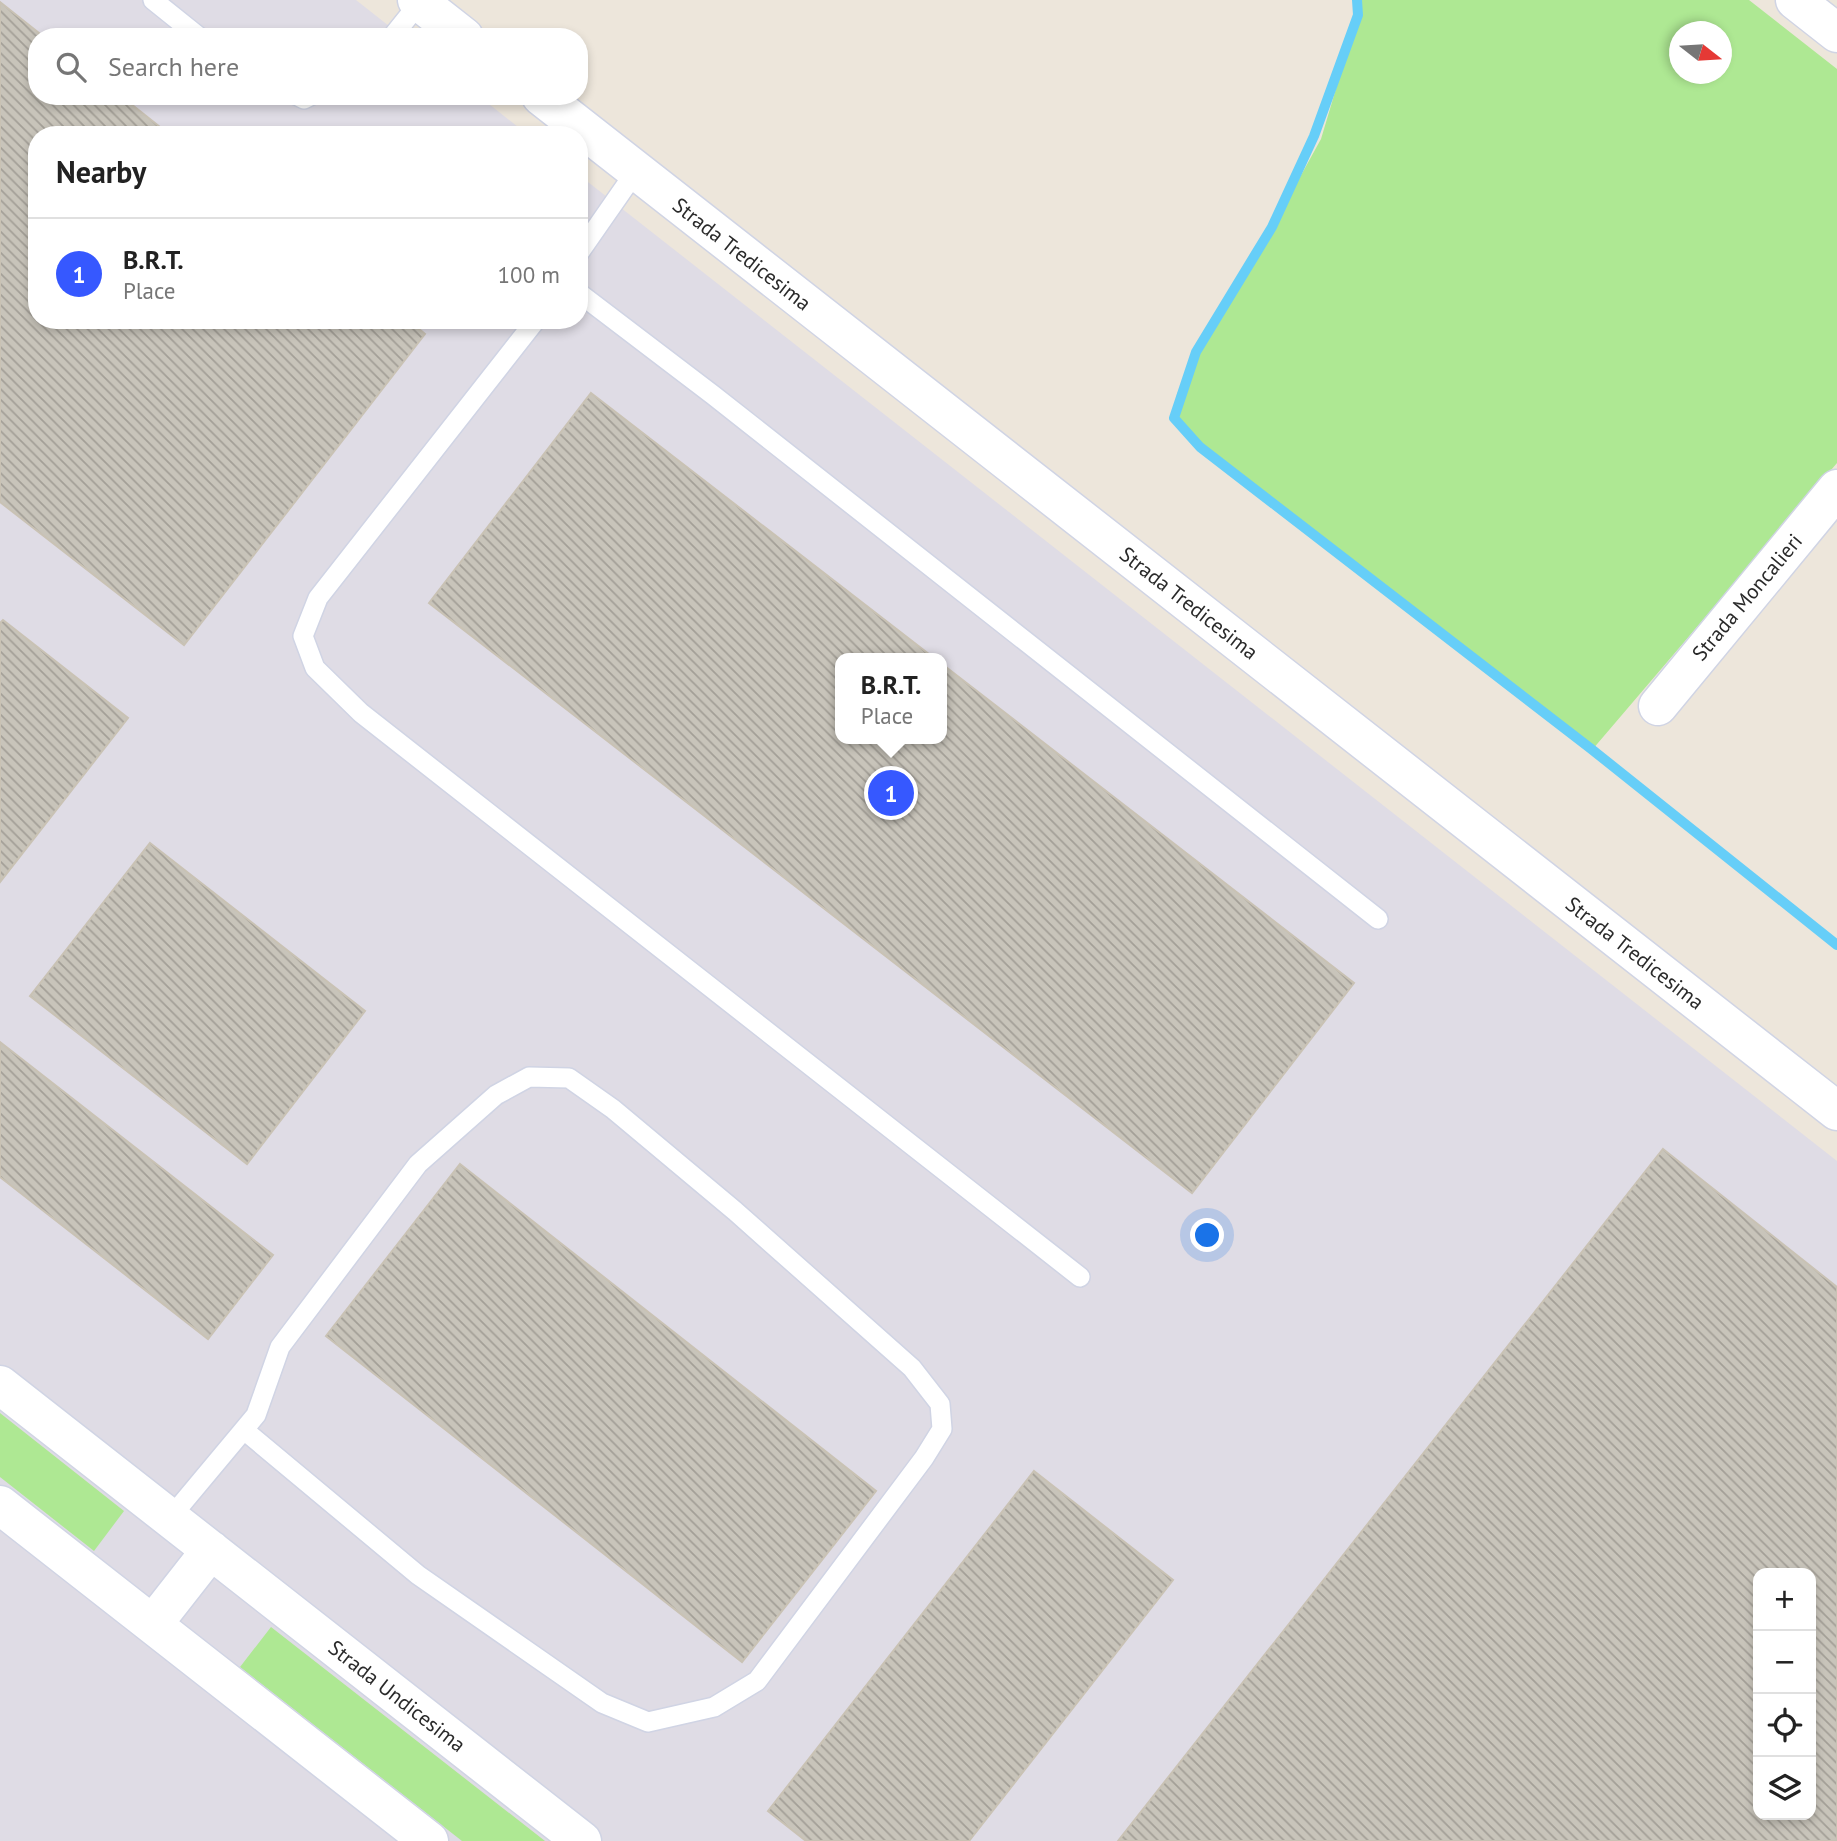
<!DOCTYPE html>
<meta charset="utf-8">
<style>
:root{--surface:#fff;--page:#f2f2f2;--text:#222;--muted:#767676;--line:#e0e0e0;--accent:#3658ff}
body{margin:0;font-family:"PT Sans",sans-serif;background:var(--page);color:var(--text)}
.controls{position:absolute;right:21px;bottom:21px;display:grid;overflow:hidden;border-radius:14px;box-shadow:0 4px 10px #0003}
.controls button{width:63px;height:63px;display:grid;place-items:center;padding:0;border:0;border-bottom:2px solid var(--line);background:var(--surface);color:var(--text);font:35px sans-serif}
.compass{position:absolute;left:1669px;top:21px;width:63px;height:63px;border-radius:50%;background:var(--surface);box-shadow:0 4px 10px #0003;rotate:107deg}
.you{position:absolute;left:1208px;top:1236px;width:24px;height:24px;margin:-18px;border:5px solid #fff;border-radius:50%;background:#1a73e8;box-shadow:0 0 0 10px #1a73e833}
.badge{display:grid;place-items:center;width:46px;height:46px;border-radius:50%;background:var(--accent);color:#fff;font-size:23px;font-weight:700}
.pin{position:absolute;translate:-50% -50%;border:4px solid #fff;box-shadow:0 2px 7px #0006}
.popup{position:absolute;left:835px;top:653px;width:112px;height:91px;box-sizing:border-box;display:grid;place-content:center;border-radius:14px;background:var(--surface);filter:drop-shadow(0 2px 5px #0005);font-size:23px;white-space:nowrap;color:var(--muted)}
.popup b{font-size:26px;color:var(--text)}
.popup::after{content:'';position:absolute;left:50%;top:100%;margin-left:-14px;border:14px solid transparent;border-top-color:var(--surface)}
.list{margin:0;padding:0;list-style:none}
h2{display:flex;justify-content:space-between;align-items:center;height:91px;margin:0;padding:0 28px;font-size:30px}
h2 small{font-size:23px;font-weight:400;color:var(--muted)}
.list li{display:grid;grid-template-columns:46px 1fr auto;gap:21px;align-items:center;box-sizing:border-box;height:112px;padding:0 28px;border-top:2px solid var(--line)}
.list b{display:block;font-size:26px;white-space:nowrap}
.list p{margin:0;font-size:23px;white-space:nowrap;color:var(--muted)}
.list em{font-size:23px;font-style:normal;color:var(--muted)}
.icon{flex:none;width:38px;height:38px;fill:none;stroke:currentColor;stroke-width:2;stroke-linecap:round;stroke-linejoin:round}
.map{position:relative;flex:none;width:1837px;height:1841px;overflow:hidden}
.search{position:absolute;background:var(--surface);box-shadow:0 4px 10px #0003;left:28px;top:28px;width:560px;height:77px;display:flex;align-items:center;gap:18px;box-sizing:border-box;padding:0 24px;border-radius:28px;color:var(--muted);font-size:26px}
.panel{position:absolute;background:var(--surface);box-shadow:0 4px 10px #0003;left:28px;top:126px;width:560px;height:203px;border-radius:28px}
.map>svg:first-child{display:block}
.industrial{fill:#dfdce5;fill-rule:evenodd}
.grass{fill:#aee893;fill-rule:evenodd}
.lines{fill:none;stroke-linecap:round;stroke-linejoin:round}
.stream{stroke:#66cef8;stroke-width:10}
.building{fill:url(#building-back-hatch);stroke:#c9c2b4;stroke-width:2;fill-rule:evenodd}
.lane-casing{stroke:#d0d4e4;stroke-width:22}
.street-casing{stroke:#d0d4e4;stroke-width:41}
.secondary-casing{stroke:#d0d4e4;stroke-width:41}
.lane{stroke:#fff;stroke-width:19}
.street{stroke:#fff;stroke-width:38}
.secondary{stroke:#fff;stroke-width:38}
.labels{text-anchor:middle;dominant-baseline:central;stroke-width:7;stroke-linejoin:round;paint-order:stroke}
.street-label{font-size:21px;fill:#2a2a2a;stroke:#fff}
</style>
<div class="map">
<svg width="1837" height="1841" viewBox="0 0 1837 1841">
<defs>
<pattern id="building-back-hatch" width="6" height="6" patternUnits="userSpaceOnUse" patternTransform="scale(1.75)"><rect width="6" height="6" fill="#c8c4ba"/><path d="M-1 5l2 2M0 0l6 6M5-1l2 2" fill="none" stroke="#a39f97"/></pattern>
</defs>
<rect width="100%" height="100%" fill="#ede6db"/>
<path class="industrial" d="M0 0H356L403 37H37V96H479L528 135H37V320H579V175L1837 1161V1841H0ZM840 658H942V739H840ZM1758 1573H1811V1815H1758Z"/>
<path class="grass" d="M1357 0H1749L1837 69V463L1592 750 1200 447 1174 418 1177 394 1196 352 1273 226 1321 139 1358 15ZM1680 32H1722V74H1680Z
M0 1413 124 1511 94 1551 0 1477Z
M271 1627 545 1841H462L240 1667Z"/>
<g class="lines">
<path class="stream" d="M1357 0 1358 15 1314 136 1272 227 1196 352 1174 418 1200 447 1590 748 1837 945"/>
</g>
<path class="building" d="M0 2 44 37H37V96H121L170 135H37V320H408L425 334 184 645 0 502Z
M591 393 934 658H840V739H942V664L1354 983 1192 1193 429 603Z
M3 620 128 718 0 882V623Z
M150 843 365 1011 247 1164 30 996Z
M0 1042 273 1255 208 1339 0 1177Z
M1663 1149 1837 1287V1841H1118ZM1758 1573H1811V1815H1758Z
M460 1164 876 1491 742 1662 326 1336Z
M1034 1471 1173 1580 969 1841H806L768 1811Z"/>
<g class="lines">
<defs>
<path id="lane" d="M153 0 199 37
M392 37 420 2
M298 96 304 99 310 96
M579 253 636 171
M579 293 713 395 1378 919
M536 320 318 598 303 636 315 668 361 713 1080 1277
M170 1518 256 1415 280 1347 418 1164 496 1095 529 1077 569 1078 613 1109 735 1211 912 1368 940 1404 942 1429 924 1458 757 1681 714 1707 648 1722 602 1703 418 1575 244 1430"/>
<path id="street" d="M417 0 464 37
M541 96 1837 1111
M1658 706 1837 489
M0 1385 582 1841
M0 1505 429 1841
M153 1624 211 1550"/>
<path id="secondary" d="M1795 0 1837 33"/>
</defs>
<use href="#lane" class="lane-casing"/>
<use href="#street" class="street-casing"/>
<use href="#secondary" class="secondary-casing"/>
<use href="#lane" class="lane"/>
<use href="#street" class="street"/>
<use href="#secondary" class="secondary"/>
</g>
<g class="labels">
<g class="street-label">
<text transform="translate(742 254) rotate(38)">Strada Tredicesima</text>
<text transform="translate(1747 597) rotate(-50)">Strada Moncalieri</text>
<text transform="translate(1189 603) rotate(38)">Strada Tredicesima</text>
<text transform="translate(1635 953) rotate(38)">Strada Tredicesima</text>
<text transform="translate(397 1696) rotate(38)">Strada Undicesima</text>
</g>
</g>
</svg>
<div class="controls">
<button>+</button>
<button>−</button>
<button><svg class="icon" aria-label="locate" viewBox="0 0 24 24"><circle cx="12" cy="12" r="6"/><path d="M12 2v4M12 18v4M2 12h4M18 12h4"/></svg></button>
<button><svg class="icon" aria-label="layers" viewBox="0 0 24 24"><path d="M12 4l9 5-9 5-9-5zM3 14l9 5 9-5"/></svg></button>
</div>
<svg class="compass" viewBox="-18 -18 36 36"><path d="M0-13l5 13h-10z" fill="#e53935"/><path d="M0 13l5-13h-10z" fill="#767676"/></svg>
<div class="you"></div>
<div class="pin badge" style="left:891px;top:793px">1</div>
<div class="popup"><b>B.R.T.</b>Place</div>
<div class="search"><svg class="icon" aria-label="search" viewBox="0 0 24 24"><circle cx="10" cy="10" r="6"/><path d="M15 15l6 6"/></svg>Search here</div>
<section class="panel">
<h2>Nearby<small></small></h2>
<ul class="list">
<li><span class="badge">1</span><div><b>B.R.T.</b><p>Place</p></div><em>100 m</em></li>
</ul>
</section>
</div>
